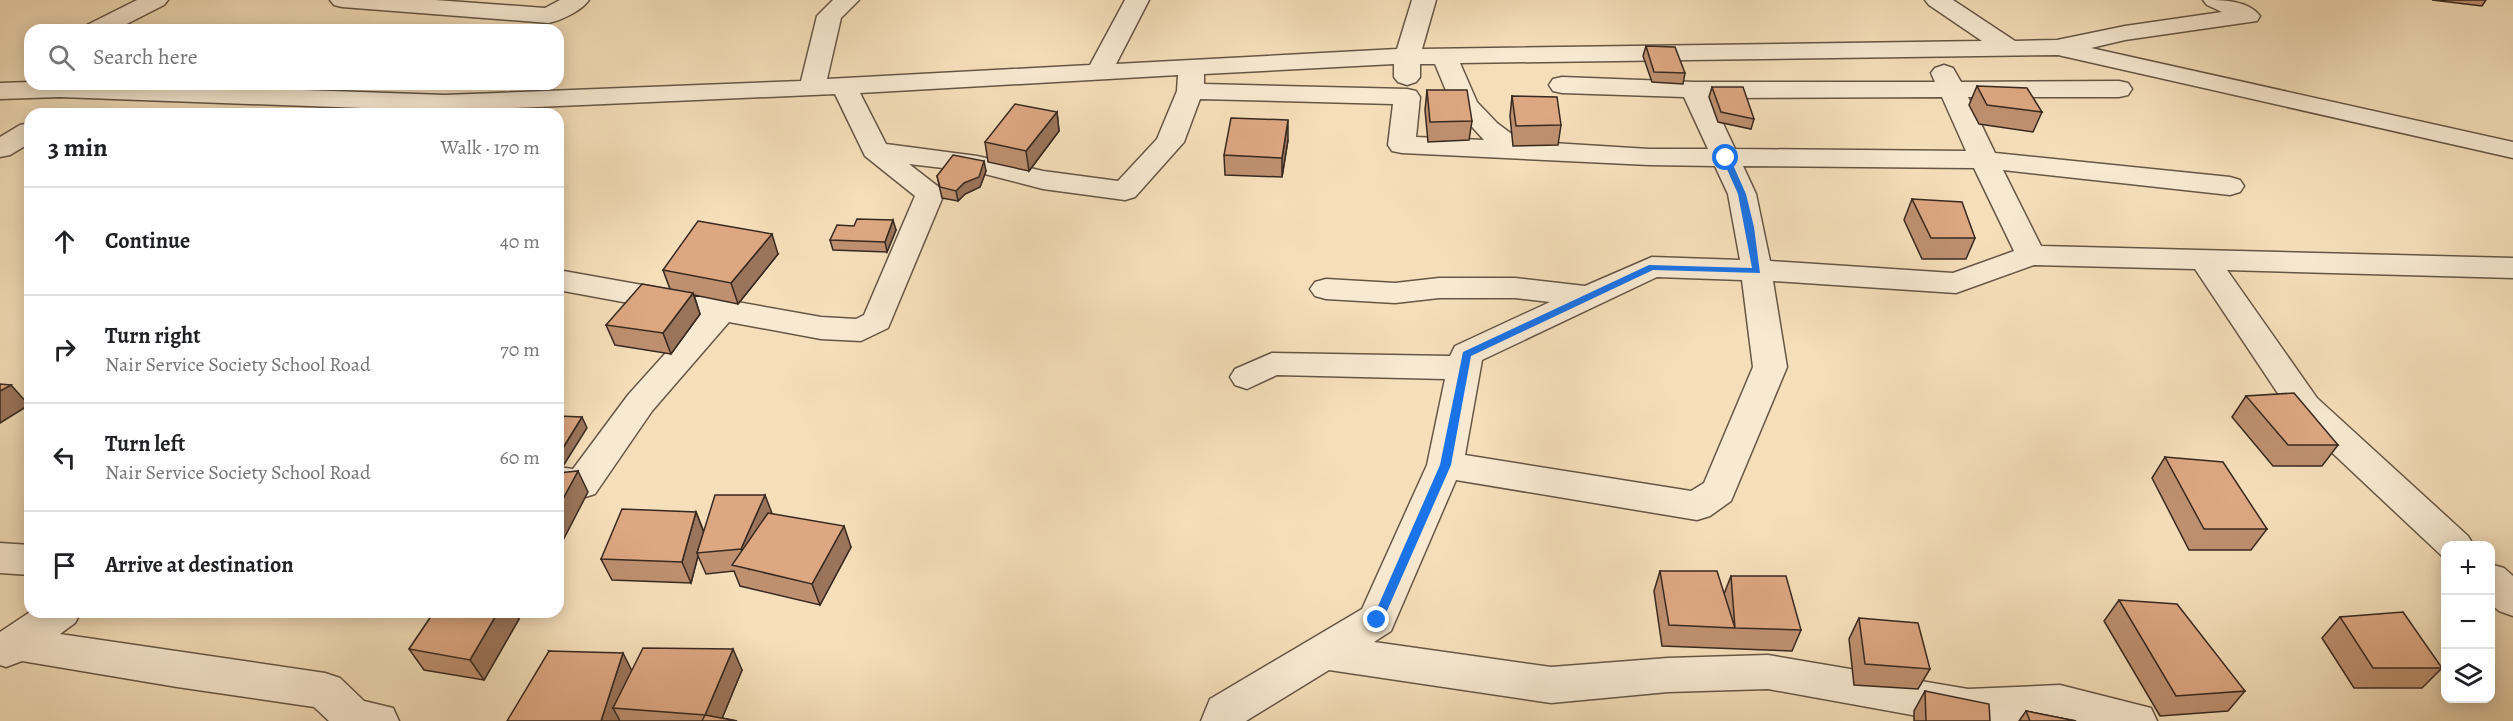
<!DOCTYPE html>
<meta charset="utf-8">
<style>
:root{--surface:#fff;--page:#f6f6f6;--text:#202124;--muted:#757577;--line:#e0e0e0}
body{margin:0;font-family:Alegreya,serif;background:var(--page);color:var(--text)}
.controls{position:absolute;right:18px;bottom:18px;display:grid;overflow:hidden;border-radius:12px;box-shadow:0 3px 15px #0003}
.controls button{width:54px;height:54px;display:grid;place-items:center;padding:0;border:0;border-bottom:2px solid var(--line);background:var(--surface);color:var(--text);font:30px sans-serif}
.stop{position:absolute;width:18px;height:18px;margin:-14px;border:4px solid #1a73e8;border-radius:50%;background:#fff}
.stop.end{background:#1a73e8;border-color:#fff;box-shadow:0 2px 6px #0008}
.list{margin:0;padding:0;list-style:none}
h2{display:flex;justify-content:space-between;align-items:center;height:78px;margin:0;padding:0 24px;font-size:26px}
h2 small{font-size:20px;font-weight:400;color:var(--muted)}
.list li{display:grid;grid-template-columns:39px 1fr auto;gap:18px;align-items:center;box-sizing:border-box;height:108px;padding:0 24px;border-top:2px solid var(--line)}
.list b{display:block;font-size:22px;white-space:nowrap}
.list p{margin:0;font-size:20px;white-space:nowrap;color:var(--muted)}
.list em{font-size:20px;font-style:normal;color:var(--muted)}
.icon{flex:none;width:33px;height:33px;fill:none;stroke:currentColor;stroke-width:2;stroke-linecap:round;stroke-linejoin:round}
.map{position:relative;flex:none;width:2513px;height:721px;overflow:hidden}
.search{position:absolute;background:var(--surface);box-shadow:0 3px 15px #0003;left:24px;top:24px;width:540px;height:66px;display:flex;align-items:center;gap:15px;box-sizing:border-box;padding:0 21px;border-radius:18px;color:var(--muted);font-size:22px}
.panel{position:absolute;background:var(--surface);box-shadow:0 3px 15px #0003;left:24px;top:108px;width:540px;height:510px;border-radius:18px}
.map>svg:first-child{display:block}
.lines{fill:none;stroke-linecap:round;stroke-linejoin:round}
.minor-casing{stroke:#665646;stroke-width:3}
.minor{fill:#f8ead2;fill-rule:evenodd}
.wall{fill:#be9070;stroke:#372920;stroke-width:1.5}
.shaded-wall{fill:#9b755b;stroke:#372920;stroke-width:1.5}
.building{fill:#dda782;stroke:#372920;stroke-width:1.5}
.route{fill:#1a73e8}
</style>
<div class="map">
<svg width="2513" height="721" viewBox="0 0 2513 721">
<rect width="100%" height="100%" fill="#f5dfba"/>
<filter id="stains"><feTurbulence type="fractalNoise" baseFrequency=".00333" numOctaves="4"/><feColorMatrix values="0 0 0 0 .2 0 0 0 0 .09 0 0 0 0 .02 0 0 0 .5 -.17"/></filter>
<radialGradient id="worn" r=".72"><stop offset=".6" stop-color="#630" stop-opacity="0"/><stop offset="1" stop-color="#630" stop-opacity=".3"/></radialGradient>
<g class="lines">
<defs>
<path id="minor" d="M137 0H168L164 5 115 30H84L87 25Z
M330 0H435L545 8 560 0H589C581 11 562 20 549 23L342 7 334 5Z
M833 0H859L841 18 827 79 1090 65 1125 0H1149L1116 64 1397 49 1412 0H1436L1422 49 1982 41 1929 5 1925 0H1953L2015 41 2057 40 2125 26 2222 12 2207 5 2203 0C2222 0 2248 0 2260 16L2257 21 2125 40 2091 48 2513 142V158L2058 55 1460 63 1477 102 1497 123 1521 141 1649 149H1708L1684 97 1562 93 1553 91 1549 85 1553 79 1562 77 1694 82H1935L1931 73 1935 68 1944 65 1953 68 1961 82 2119 81 2128 83 2132 89 2128 95 2119 97H1968L1995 153 2230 177 2240 180 2244 186 2240 192 2230 195 2003 170 2041 246 2513 258V278L2227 270 2317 398 2468 536 2474 546H2446V558L2442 556 2293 416 2195 269 2034 265 1956 293 1773 281 1787 367 1731 501 1710 516 1697 520 1456 480 1391 631 1374 642 1551 667 1668 658 1768 655 1968 689 2060 685 2151 708 2157 721H1945L1768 689 1668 692 1551 703 1329 670 1246 721H1201L1210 699 1362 609 1427 465 1445 379 1277 375 1247 389 1235 385 1230 377 1235 369 1272 353 1450 356 1455 346 1550 302 1515 298H1439L1395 303 1326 299 1315 296 1310 289 1315 282 1326 279 1395 283 1439 278H1515L1585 286 1652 257 1740 260 1728 194 1715 166 1649 165 1402 153 1392 151 1388 145 1393 104 1200 99 1184 142 1135 197 1125 200 1043 189 977 172 909 164 940 188 944 194 888 328 861 341 821 339 729 322 652 411 595 494 582 498 558 493V467L573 469 628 395 699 316 558 290V270L821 317 856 319 864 315 915 196 865 156 835 94 445 111 60 97 0 99V83L30 82V84H138L445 95 801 81 817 16ZM1394 64V77L1398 82 1407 85 1416 82 1420 77V64H1435L1452 105 1484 140 1416 137 1420 97 1416 91 1407 89 1204 84V74ZM1178 75 1177 91 1157 139 1118 181 1043 171 977 156 886 144 860 93ZM1942 97 1966 151 1735 149 1711 98ZM1743 166 1974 168 2014 251 1953 273 1770 261 1756 194ZM1657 277 1742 280 1753 367 1704 483 1691 491 1465 455 1482 360Z
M30 123V143L10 155 0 157V137L20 125Z
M0 543 30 545V575L0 573Z
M2490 564 2504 568 2513 576V616L2499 611 2490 603Z
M30 612H81L75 623 60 634 325 673 340 678 364 701 393 708 399 721H329L314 707 177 687 22 661 6 667 0 665V632Z"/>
</defs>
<use href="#minor" class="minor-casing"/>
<use href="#minor" class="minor"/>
</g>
<path class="wall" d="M2432 0H2486L2482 6Z
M1646 46 1685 73 1683 84 1652 82 1643 56Z
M1977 86 2042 112 2033 132 1979 124 1969 105Z
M1712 87 1754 119 1751 129 1718 122 1709 97Z
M1427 90 1472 121 1469 140 1428 142 1425 110Z
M1512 96 1561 125 1558 145 1513 146 1510 116Z
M1057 112 1059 131 1029 171 988 162 985 142Z
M1288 140 1282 177 1225 175 1224 155Z
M986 171 980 187 965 194 958 201 942 198 937 176Z
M1912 199 1975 238 1966 259H1922L1904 220Z
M896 230 887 252 833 250 830 240Z
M778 254 738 304 694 295 700 314 671 354 615 345 606 325 670 289 663 270Z
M2246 396 2338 445 2322 466H2273L2232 417Z
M2165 457 2267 529 2251 550H2189L2152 478Z
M696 512 704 532 772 514 851 547 820 605 740 586 734 571 706 574 698 556 691 583 612 580 601 559Z
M1660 571 1724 594 1731 576 1801 630 1792 651 1662 646 1654 591Z
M2119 600 2245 691 2228 711 2160 716 2104 621Z
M434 612H515L519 619 484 680 424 670 409 649Z
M2340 617 2442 668 2422 688H2354L2322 638Z
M1859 618 1930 669 1918 689 1854 685 1849 639Z
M549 651 632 670H742L722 718 737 721H620Z
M1925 691 1990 721H1914V711Z
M2026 711 2076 721H2019Z"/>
<path class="shaded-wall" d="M1057 112 1059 131 1029 171 1026 151Z
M1288 120V140L1282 177V158Z
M984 161 986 171 980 187 965 194 958 201 956 191Z
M893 220 896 230 887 252 885 242Z
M772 234 778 254 738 304 731 283Z
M693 293 700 314 671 354 663 333Z
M11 385 29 405 0 423V391Z
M582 417 587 428 560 471 558 467V456Z
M578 471 588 492 558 550V508Z
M765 495 773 516 749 569 741 549Z
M696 512 704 533 697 553 698 556 691 583 682 562Z
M844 526 851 547 820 605 812 584Z
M498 612H515L519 619 484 680 470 660Z
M733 649 742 670 721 721 705 715Z
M623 653 633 673 613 708 619 719V721H601Z"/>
<path class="building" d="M1646 46 1675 47 1685 73 1654 72Z
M1977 86 2027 88 2042 112 1987 105Z
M1712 87H1743L1754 119 1721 112Z
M1427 90H1467L1472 121 1430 122Z
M1512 96 1557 97 1561 125 1516 126Z
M1015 104 1057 112 1026 151 985 142Z
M403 110 438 111 435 114H398Z
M1231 118 1288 120 1282 158 1224 155Z
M953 155 984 161 979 177 964 183 956 191 940 187 937 176Z
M1912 199 1962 202 1975 238H1931Z
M857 219 893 220 885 242 830 240 837 225 854 226Z
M698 221 772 234 731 283 663 270Z
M642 284 693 293 663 333 606 325Z
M0 384 11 385 0 391Z
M2294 393 2338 445H2288L2246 396Z
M558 416 582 417 558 456Z
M2165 457 2223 462 2267 529H2204Z
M578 471 558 508V473Z
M715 495H765L741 549 697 553Z
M622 509 696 512 682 562 601 559Z
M768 513 844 526 812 584 732 565Z
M1660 571H1717L1735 628 1731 576H1786L1801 630 1735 628 1669 625Z
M2119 600 2177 604 2245 691 2176 696Z
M434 612H498L470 660 409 649Z
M2403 612 2442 668H2373L2340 617Z
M1859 618 1918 623 1930 669 1865 664Z
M643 648 733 649 705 715 613 708Z
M549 651 623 653 601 721H507Z
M1925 691 1989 704 1990 721H1926Z
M2026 711 2076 721H2030Z
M705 715 737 721H702Z"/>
<path class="route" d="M1726 155 1730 158 1746 194 1754 227 1760 273 1653 270 1471 356 1451 465 1383 620 1377 625 1373 623 1372 620 1440 465 1463 352 1649 265 1752 268 1738 194 1722 158Z"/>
<rect width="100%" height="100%" filter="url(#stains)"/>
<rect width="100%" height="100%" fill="url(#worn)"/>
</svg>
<div class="controls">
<button>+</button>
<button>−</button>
<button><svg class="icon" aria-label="layers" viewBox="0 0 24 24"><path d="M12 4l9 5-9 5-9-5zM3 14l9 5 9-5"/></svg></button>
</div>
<div class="stop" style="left:1726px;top:158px"></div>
<div class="stop end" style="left:1377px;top:620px"></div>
<div class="search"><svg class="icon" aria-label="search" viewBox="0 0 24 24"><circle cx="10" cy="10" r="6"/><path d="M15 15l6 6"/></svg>Search here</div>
<section class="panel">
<h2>3 min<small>Walk · 170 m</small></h2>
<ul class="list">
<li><svg class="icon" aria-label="ahead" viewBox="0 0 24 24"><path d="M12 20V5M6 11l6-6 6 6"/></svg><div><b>Continue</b></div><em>40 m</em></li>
<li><svg class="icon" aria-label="right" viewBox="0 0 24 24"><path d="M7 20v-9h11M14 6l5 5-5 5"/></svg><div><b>Turn right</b><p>Nair Service Society School Road</p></div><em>70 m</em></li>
<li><svg class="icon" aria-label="left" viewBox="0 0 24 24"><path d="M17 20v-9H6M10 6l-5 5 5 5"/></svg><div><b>Turn left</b><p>Nair Service Society School Road</p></div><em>60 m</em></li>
<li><svg class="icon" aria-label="arrive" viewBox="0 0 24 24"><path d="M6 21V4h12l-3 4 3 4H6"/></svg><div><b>Arrive at destination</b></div></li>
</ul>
</section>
</div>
